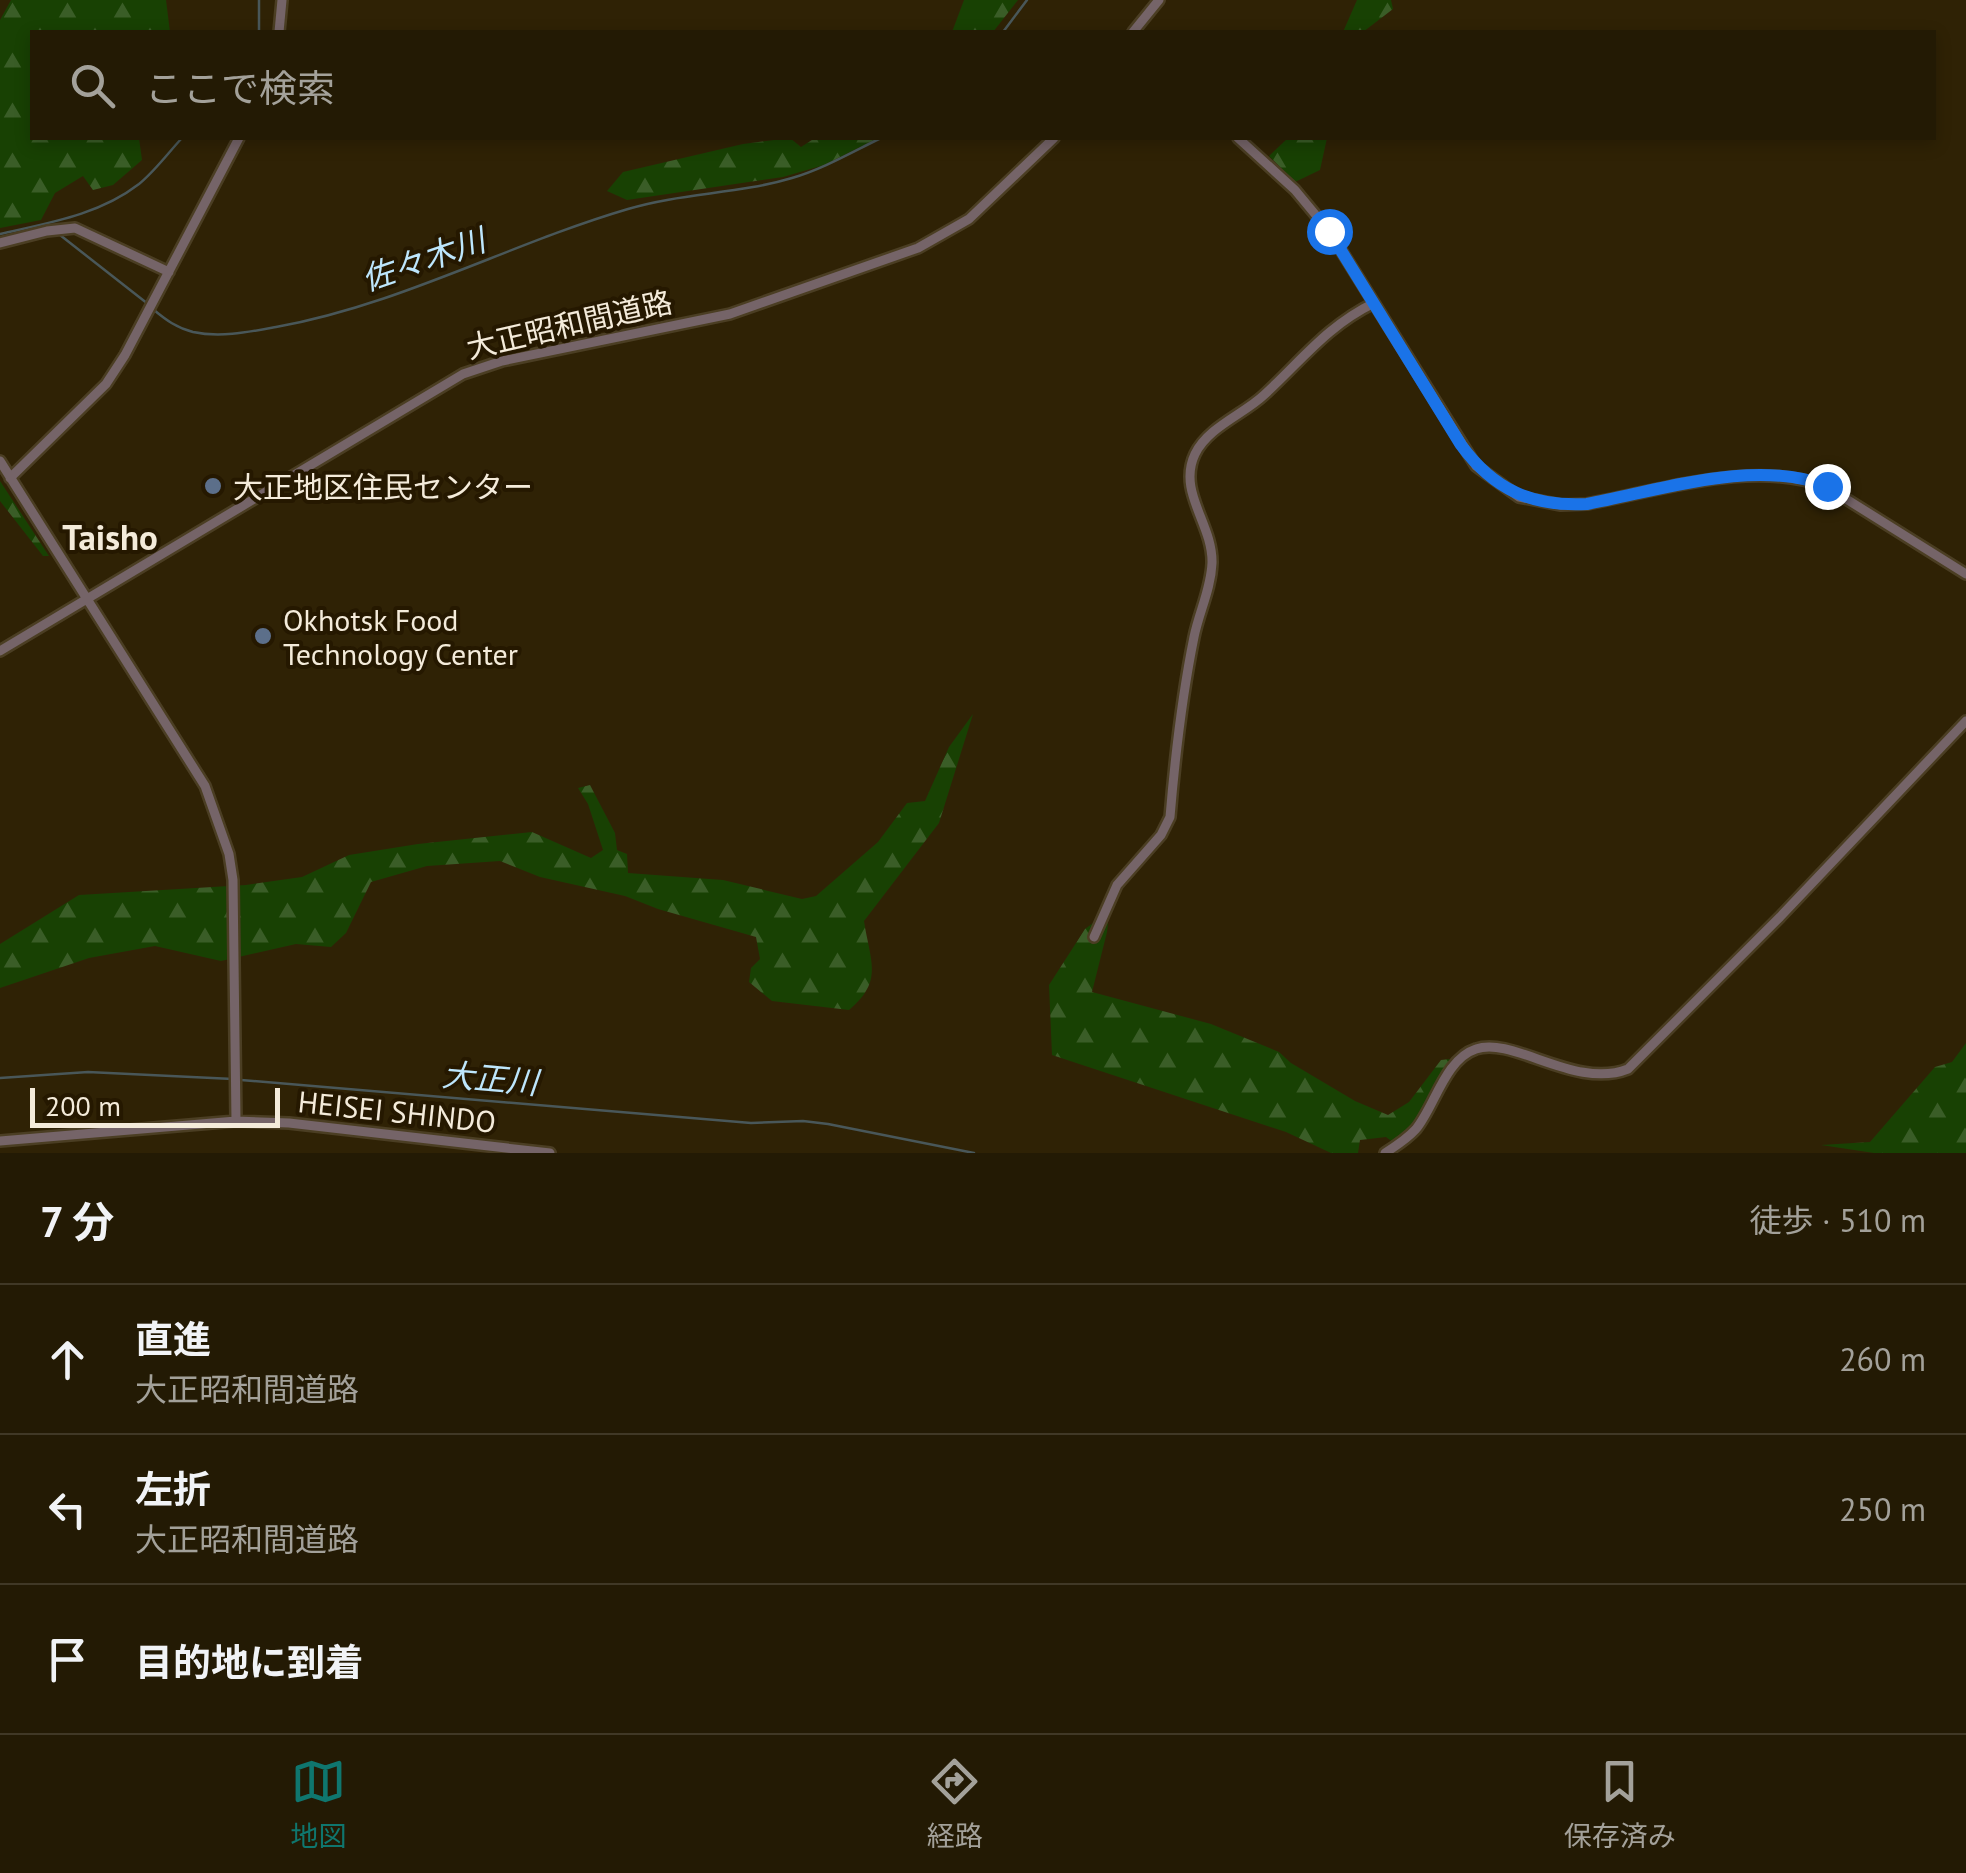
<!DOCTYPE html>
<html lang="ja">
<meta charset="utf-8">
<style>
:root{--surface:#231a04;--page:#2b230e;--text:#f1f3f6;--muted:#a3a19a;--line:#403826;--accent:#0f766e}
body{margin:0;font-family:"PT Sans","Noto Sans JP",sans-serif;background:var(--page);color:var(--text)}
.scale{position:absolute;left:30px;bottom:25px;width:250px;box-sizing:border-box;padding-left:10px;border:5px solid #f4ebda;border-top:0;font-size:28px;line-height:35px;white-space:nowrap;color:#f4ebda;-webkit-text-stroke:8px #251800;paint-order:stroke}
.stop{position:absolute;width:30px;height:30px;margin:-22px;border:8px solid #1a73e8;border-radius:50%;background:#fff}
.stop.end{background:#1a73e8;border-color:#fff;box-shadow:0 2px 10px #0008}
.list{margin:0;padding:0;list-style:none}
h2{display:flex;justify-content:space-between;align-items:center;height:130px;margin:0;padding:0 40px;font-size:42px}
h2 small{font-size:32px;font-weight:400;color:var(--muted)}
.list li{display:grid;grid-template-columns:65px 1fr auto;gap:30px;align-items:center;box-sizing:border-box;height:150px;padding:0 40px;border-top:2px solid var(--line)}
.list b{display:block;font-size:38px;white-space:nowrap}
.list p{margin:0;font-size:32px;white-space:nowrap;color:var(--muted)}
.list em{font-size:32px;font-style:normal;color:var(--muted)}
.icon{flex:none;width:55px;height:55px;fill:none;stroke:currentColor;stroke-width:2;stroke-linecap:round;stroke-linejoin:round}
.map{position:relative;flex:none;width:1966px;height:1153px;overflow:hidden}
.search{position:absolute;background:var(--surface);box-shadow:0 5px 15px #0003;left:30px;right:30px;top:30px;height:110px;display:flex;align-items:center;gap:25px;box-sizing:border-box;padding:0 35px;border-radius:0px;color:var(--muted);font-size:38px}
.sheet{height:580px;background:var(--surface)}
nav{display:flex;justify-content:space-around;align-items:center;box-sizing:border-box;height:140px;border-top:2px solid var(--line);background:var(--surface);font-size:28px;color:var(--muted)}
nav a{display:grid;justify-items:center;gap:5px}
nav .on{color:var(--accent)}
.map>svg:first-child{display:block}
.forest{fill:url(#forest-firs)}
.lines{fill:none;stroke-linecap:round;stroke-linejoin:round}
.stream{stroke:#495759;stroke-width:2.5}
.minor-casing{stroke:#4b3e23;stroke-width:14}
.minor{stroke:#756468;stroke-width:9}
.route{stroke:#1a73e8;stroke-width:12}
.service-dot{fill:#5c6f8a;stroke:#251800;stroke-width:4}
.labels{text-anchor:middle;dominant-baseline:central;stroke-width:8;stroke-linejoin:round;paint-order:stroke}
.street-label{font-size:30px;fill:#f4ebda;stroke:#251800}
.poi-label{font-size:30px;fill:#f4ebda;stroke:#251800;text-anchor:start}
.water-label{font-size:32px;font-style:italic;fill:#bde6fc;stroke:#251800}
.quarter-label{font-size:35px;font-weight:bold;fill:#f4ebda;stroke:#251800}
</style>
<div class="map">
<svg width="1966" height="1153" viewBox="0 0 1966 1153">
<defs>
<pattern id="forest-firs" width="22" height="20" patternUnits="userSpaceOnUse" patternTransform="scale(2.5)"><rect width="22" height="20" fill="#184103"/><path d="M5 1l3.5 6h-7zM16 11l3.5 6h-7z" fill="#3a5d27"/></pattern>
</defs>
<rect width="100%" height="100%" fill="#2f2205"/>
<path class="forest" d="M11 0H166L170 32H32V138H139L142 160 113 185 93 190 83 176 55 193 41 220 0 228V20Z
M964 0H1018L993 32H952Z
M1357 0H1391L1393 9 1363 32H1343Z
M790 138 801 147 815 138H878L824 165 783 177 627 200 607 191 623 172 743 144Z
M1288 138H1327L1320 170 1295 182 1269 156Z
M0 481 49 556H43L0 501Z
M973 714 939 823 864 921C870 961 884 981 849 1010L772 1001 749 982 751 968 760 959 756 937 658 909 625 896 540 877 500 861 427 866 371 882 346 933 331 947 296 944 221 961 155 946 89 958 0 988V944L79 895 246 885 302 877 349 855 418 844 532 832 591 858 603 850 588 804 578 788 590 785 615 833 617 850 627 854 628 873 723 880 802 899 816 896 878 842 907 803 925 801 949 747Z
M1097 920 1108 923 1107 932 1092 992 1211 1024 1279 1052 1291 1063 1355 1101 1388 1115 1409 1102 1441 1060 1450 1059C1439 1091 1420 1123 1394 1143L1386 1137 1360 1140 1358 1153H1331L1286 1132 1052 1055 1049 985 1085 929Z
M1966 1043V1153H1874L1821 1145 1870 1142 1935 1067 1952 1062Z"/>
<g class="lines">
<path class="stream" d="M259 0V32
M1003 32 1027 0
M0 234C48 223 99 215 139 184 155 171 168 153 182 138
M60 235 148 304
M154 310C166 320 177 328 193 332 220 338 249 332 276 327 399 305 509 244 628 209 681 193 739 194 792 178 823 169 852 152 881 138
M0 1078 88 1072 233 1079
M241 1080 751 1123 803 1121 828 1124 974 1153"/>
<defs>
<path id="minor" d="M279 32 282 0
M1133 32 1159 0
M1238 138 1295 190 1329 231 1476 466 1519 497 1561 505 1587 504C1663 490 1754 459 1827 487L1966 574
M0 243 47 231 75 228 169 272
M0 461 205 786 229 854 233 880 236 1121
M10 478 106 384 125 355 239 138
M0 651 463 374 502 361 730 314 918 248 969 219 1054 138
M1094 937 1117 885 1161 835 1170 817C1175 757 1182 696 1194 637 1199 612 1211 589 1212 563 1213 524 1177 492 1195 454 1208 427 1244 414 1264 395 1302 360 1327 326 1374 303
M0 1141 236 1121 289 1123 550 1153
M1385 1153C1396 1146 1407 1139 1416 1129 1435 1106 1445 1059 1476 1049 1513 1036 1576 1090 1628 1069L1780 917 1966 721"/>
</defs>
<use href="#minor" class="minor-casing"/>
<use href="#minor" class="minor"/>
</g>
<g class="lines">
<path class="route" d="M1329 231 1461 445C1494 490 1532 507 1587 504 1662 490 1755 458 1827 486"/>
</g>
<g class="service-dot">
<circle cx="213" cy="486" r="10"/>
<circle cx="263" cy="636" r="10"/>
</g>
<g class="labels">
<g class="street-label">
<text transform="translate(569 324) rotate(-13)">大正昭和間道路</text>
<text transform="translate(397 1111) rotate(6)">HEISEI SHINDO</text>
</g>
<g class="poi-label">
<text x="233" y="486">大正地区住民センター</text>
<text x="283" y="619">Okhotsk Food<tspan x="283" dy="34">Technology Center</tspan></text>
</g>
<g class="water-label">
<text transform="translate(423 259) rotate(-19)">佐々木川</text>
<text transform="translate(490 1078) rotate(5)">大正川</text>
</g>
<g class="quarter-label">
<text x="110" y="537">Taisho</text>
</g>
</g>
</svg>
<div class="scale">200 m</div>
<div class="stop" style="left:1329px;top:231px"></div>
<div class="stop end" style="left:1827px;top:486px"></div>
<div class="search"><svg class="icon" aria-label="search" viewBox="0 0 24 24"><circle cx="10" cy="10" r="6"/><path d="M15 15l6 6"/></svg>ここで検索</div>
</div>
<section class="sheet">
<h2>7 分<small>徒歩 · 510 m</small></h2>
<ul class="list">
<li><svg class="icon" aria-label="ahead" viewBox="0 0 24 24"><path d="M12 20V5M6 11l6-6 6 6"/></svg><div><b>直進</b><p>大正昭和間道路</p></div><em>260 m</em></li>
<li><svg class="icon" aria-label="left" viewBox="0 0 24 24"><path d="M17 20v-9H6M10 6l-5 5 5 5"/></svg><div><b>左折</b><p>大正昭和間道路</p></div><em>250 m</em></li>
<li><svg class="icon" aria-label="arrive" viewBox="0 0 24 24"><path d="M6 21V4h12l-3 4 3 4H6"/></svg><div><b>目的地に到着</b></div></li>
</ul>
</section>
<nav>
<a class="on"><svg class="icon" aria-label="map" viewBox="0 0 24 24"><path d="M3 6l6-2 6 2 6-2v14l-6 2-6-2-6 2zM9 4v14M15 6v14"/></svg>地図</a>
<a><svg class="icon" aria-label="directions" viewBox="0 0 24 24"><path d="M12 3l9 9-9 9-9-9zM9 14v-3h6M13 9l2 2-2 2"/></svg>経路</a>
<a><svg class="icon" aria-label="saved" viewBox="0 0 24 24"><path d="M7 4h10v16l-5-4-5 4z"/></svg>保存済み</a>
</nav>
